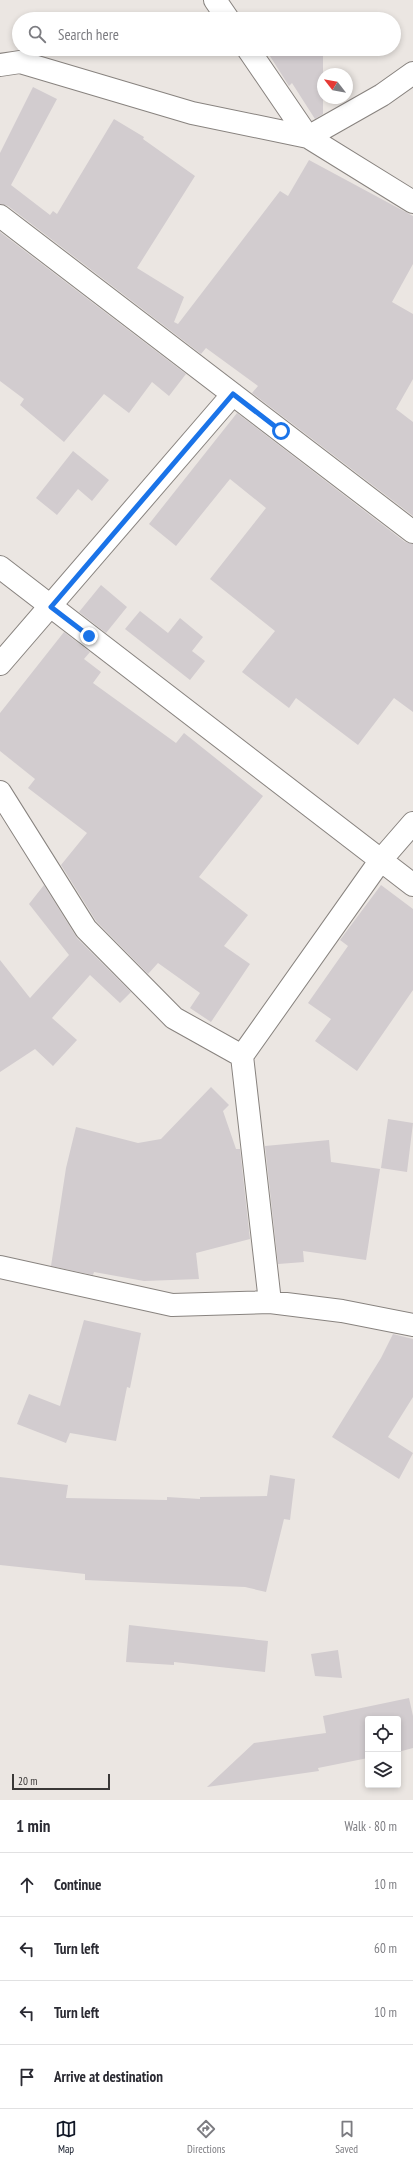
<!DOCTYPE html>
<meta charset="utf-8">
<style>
:root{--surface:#fff;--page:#f7f7f7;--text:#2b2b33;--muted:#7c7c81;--line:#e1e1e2;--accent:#111827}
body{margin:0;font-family:"PT Sans Narrow",sans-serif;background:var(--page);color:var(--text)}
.controls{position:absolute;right:12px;bottom:12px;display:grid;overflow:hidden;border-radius:4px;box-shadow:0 2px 6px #0003}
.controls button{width:36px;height:36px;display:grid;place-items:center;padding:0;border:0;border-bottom:1px solid var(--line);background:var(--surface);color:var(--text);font:20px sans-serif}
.compass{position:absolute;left:317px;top:68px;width:36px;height:36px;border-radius:50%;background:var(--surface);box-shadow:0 2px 6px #0003;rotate:301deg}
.scale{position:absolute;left:12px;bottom:10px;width:98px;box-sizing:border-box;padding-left:4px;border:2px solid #3a3837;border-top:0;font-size:11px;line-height:14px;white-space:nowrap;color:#3a3837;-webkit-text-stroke:3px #ebe6e2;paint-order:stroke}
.stop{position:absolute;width:12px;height:12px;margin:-9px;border:3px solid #1a73e8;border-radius:50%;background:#fff}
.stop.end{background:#1a73e8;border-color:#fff;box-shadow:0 1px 4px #0008}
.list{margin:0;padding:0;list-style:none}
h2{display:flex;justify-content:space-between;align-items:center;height:52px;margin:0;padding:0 16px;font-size:17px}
h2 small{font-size:13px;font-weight:400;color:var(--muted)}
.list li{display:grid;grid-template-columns:26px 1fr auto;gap:12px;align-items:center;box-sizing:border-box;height:64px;padding:0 16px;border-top:1px solid var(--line)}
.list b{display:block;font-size:15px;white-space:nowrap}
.list em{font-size:13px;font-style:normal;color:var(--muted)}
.icon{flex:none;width:22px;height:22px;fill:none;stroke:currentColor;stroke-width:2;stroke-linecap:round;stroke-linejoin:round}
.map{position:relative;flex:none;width:413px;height:1800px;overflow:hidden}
.search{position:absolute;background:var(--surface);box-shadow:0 2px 6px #0003;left:12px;right:12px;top:12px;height:44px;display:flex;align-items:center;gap:10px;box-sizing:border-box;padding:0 14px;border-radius:22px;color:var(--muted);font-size:15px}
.sheet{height:308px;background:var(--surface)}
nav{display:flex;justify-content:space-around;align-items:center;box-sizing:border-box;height:56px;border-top:1px solid var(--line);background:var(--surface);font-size:11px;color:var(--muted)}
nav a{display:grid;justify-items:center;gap:2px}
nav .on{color:var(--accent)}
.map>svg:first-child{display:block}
.building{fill:#d2cccf}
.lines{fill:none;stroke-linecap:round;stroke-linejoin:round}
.street-casing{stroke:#88837f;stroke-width:24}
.street{stroke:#fff;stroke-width:22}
.route{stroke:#1a73e8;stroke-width:5}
</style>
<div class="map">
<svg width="413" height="1800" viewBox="0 0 413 1800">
<rect width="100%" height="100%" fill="#ebe6e2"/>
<path class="building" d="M274 49H323V114L315 119 292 83 289 86 268 53Z
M33 87 57 99 11 185 50 215 53 211 57 214 114 119 144 137 143 139 195 176 137 268 184 297 174 322 178 324 280 191 288 196 309 160 413 216V264L392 302 413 314V379L396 409 413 422V516L252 393 258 386 206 348 201 354 8 206 0 204V153Z
M0 232 186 374 169 396 152 382 129 413 104 394 64 442 20 405 24 399 0 381Z
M237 413 405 542 413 544V712L394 698 358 745 296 698 289 708 242 672 275 631 210 579 266 508 230 479 176 546 149 524Z
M73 451 109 480 92 501 78 489 57 515 36 498Z
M101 585 127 607 106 633 79 612Z
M140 611 168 633 180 618 203 637 192 651 205 661 190 680 125 629Z
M64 632 90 652 84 659 101 672 93 683 176 743 184 733 263 796 199 877 248 915 224 946 250 964 211 1022 190 1008 200 993 158 963 148 974 96 921 61 865 87 833 28 788 35 779 0 751V713Z
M44 885 77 938 131 992 120 1003 90 975 52 1018 77 1040 53 1066 35 1049 0 1072V960L30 998 69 955 29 904Z
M381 885 413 909V990L357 1071 315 1041 331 1019 308 1003 348 946 340 940Z
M211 1087 229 1105 223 1111 236 1149H240L250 1239 196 1253 199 1279 144 1281 94 1272 93 1275 51 1266 66 1168 76 1127 138 1143 161 1139Z
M388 1119 413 1123 407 1172 381 1168Z
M329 1140 331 1162 380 1169 366 1260 303 1251 304 1262 278 1264 265 1146Z
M84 1320 141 1333 130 1388 127 1387 116 1441 70 1433 66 1443 17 1424 29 1394 60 1406Z
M393 1334 413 1339V1397L388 1437 413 1453 399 1479 332 1437 381 1358Z
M270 1475 295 1479 290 1520 284 1519 266 1592 245 1587 85 1580V1574L0 1565V1477L68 1485 66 1498 167 1500V1497L200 1499V1497L267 1496Z
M129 1625 268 1641 265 1672 174 1662V1665L126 1662Z
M338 1650 342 1678 315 1676 311 1654Z
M409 1698 413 1716V1748L398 1752V1719H368V1758L318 1768 319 1771 207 1787 254 1743 326 1733 323 1716Z"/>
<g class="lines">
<defs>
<path id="street" d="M215 0 228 19
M248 49 308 137
M0 65 20 62 192 113 308 137 413 202
M308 137 382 95 413 73
M0 216 413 532
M0 567 413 885
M0 664 233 394
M0 792 86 929 174 1018 242 1056
M0 1267 172 1305 270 1302 342 1311 413 1325
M270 1302 242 1056 380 861 413 823"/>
</defs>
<use href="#street" class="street-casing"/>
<use href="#street" class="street"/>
</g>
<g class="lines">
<path class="route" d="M89 636 51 607 233 394 281 431"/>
</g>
</svg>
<div class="controls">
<button><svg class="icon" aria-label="locate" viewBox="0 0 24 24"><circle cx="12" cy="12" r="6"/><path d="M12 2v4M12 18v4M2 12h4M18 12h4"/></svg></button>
<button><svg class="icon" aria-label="layers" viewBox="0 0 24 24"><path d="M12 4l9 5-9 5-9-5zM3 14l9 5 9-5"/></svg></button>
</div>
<svg class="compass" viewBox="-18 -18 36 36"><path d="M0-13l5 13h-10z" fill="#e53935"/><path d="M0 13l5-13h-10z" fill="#7c7c81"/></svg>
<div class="scale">20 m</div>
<div class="stop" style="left:281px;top:431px"></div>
<div class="stop end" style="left:89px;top:636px"></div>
<div class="search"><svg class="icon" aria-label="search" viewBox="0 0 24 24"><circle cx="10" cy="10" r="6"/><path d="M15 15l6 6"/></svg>Search here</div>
</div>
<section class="sheet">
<h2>1 min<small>Walk · 80 m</small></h2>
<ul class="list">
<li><svg class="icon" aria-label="ahead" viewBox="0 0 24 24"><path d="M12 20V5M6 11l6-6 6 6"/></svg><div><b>Continue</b></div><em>10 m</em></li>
<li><svg class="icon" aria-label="left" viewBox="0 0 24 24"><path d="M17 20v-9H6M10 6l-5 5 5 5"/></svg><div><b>Turn left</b></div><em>60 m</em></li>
<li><svg class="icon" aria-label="left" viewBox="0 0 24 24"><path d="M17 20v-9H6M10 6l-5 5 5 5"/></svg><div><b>Turn left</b></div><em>10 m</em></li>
<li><svg class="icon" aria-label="arrive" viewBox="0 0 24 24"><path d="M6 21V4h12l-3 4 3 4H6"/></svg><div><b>Arrive at destination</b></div></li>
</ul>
</section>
<nav>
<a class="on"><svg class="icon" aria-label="map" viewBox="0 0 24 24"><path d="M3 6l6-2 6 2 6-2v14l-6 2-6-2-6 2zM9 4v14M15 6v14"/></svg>Map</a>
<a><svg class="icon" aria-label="directions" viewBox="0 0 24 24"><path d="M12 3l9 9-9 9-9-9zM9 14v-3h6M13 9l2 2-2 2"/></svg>Directions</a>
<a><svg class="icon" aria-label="saved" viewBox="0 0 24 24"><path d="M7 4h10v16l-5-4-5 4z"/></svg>Saved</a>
</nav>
